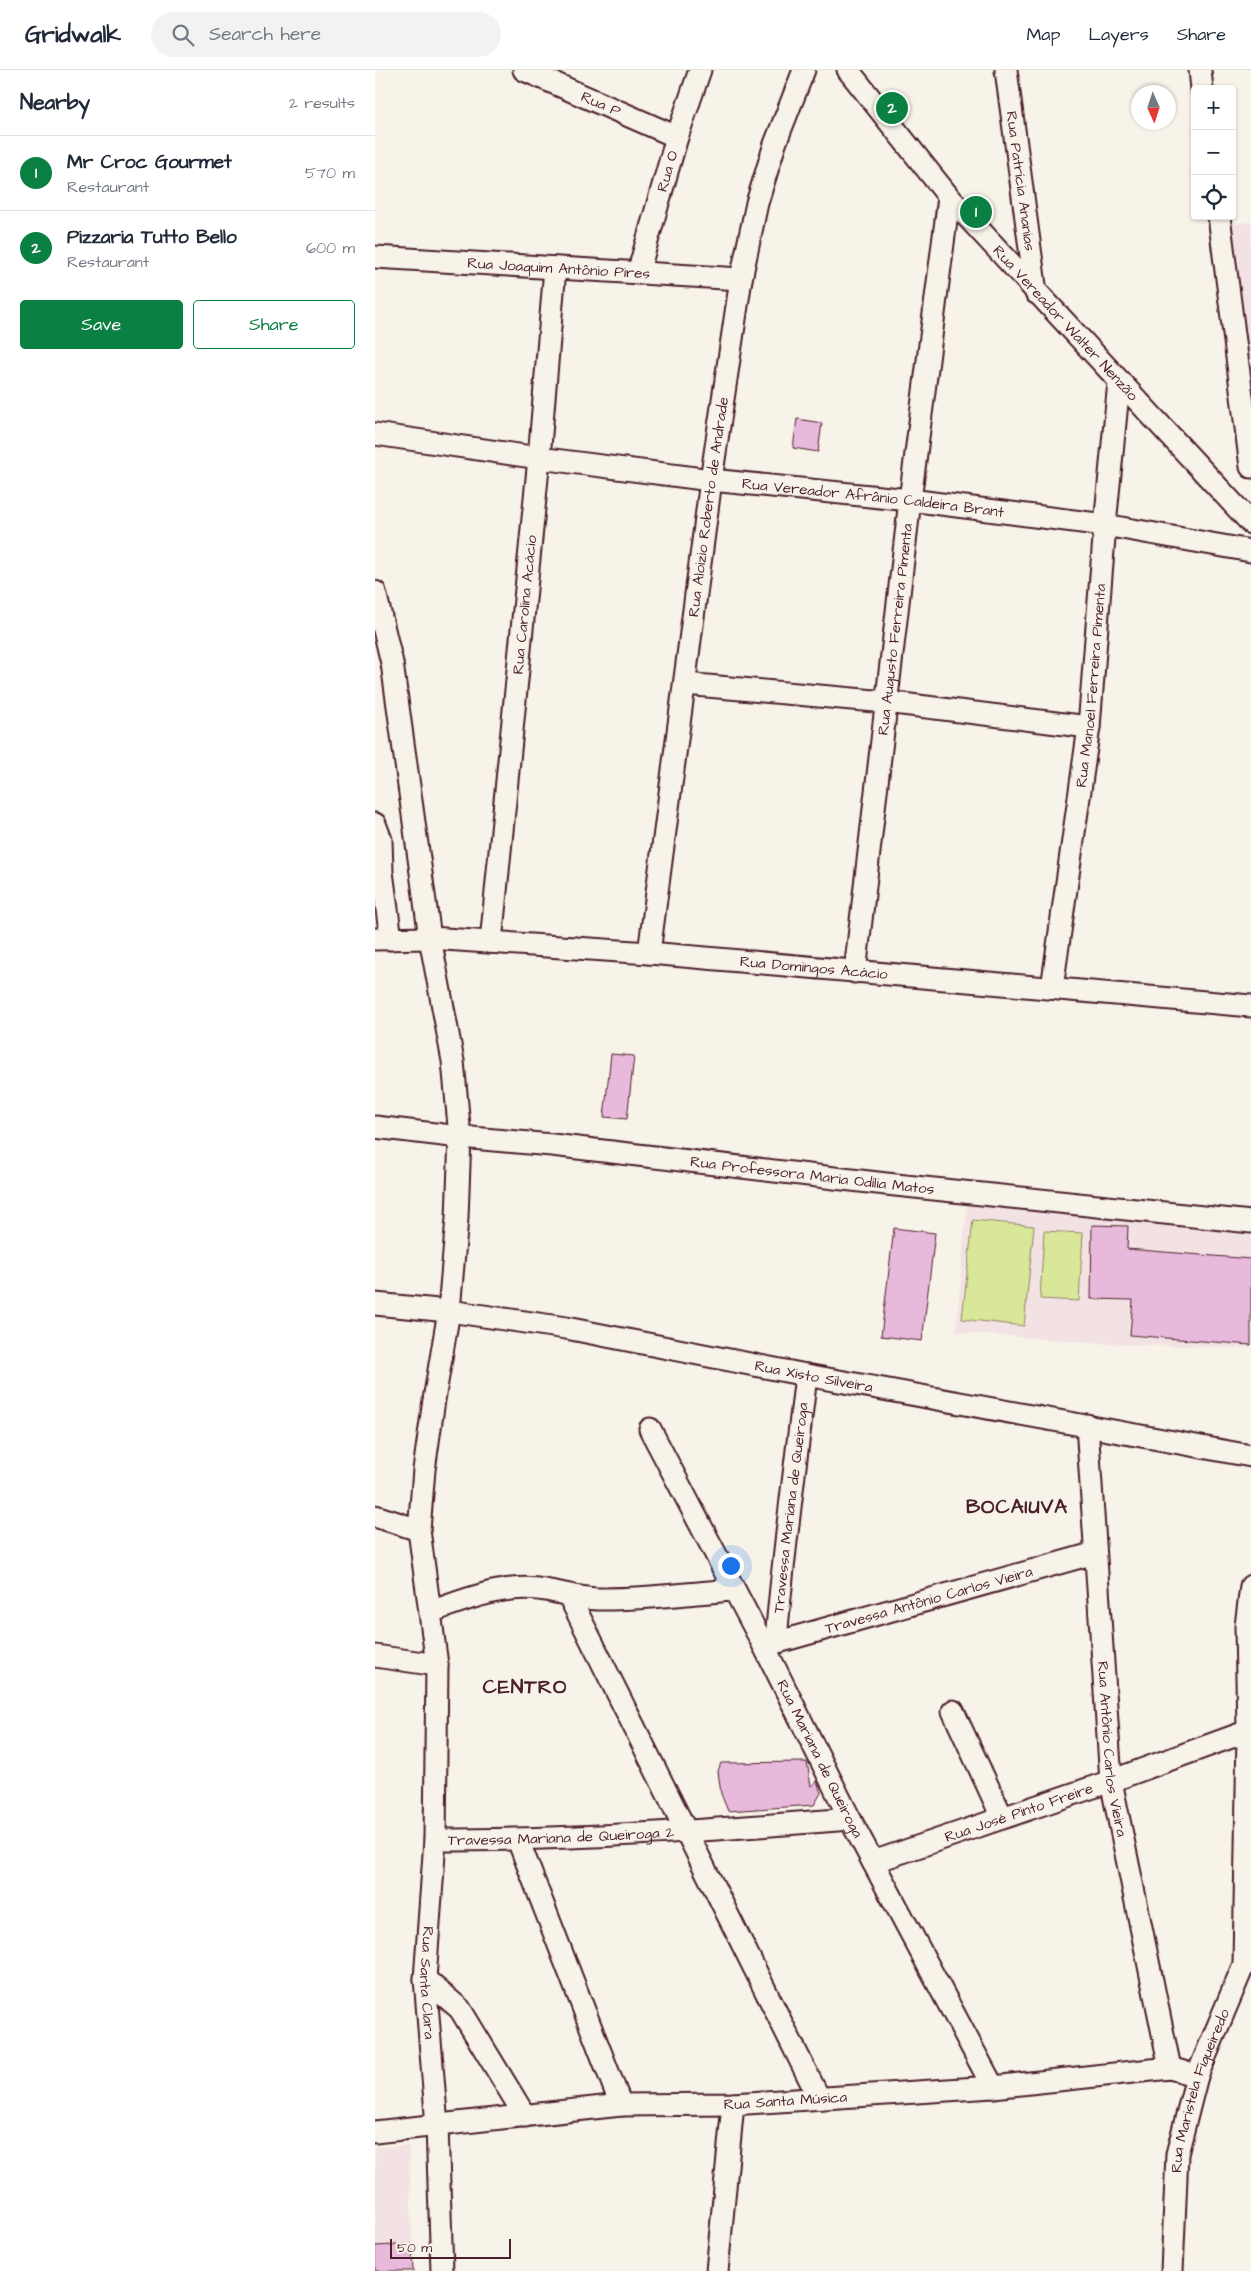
<!DOCTYPE html>
<meta charset="utf-8">
<style>
:root{--surface:#fff;--page:#f2f2f3;--text:#1f2937;--muted:#747a83;--line:#e0e1e3;--accent:#0b8043}
body{margin:0;font-family:"Architects Daughter",sans-serif;background:var(--page);color:var(--text)}
.controls{position:absolute;right:15px;top:15px;display:grid;overflow:hidden;border-radius:5px;box-shadow:0 1px 4px #0004}
.controls button{width:45px;height:45px;display:grid;place-items:center;padding:0;border:0;border-bottom:1px solid var(--line);background:var(--surface);color:var(--text);font:25px sans-serif}
.compass{position:absolute;left:756px;top:15px;width:45px;height:45px;border-radius:50%;background:var(--surface);box-shadow:0 1px 4px #0004;rotate:177deg}
.scale{position:absolute;left:15px;bottom:12px;width:121px;box-sizing:border-box;padding-left:5px;border:2px solid #4a1f2b;border-top:0;font-size:14px;line-height:18px;white-space:nowrap;color:#4a1f2b;-webkit-text-stroke:4px #f7f3e8;paint-order:stroke}
.you{position:absolute;left:355px;top:1495px;width:18px;height:18px;margin:-12px;border:4px solid #fff;border-radius:50%;background:#1a73e8;box-shadow:0 0 0 8px #1a73e833}
.badge{display:grid;place-items:center;width:32px;height:32px;border-radius:50%;background:var(--accent);color:#fff;font-size:16px;font-weight:700}
.pin{position:absolute;translate:-50% -50%;border:2px solid #fff;box-shadow:0 1px 5px #0006}
.list{margin:0;padding:0;list-style:none}
h2{display:flex;justify-content:space-between;align-items:center;height:65px;margin:0;padding:0 20px;font-size:21px}
h2 small{font-size:16px;font-weight:400;color:var(--muted)}
.list li{display:grid;grid-template-columns:32px 1fr auto;gap:15px;align-items:center;box-sizing:border-box;height:75px;padding:0 20px;border-top:1px solid var(--line)}
.list b{display:block;font-size:19px;white-space:nowrap}
.list p{margin:0;font-size:16px;white-space:nowrap;color:var(--muted)}
.list em{font-size:16px;font-style:normal;color:var(--muted)}
.actions{display:flex;gap:10px;padding:15px 20px}
.actions a{flex:1;padding:11px 0;border:1px solid var(--accent);border-radius:5px;text-align:center;font-size:18px;color:var(--accent)}
.actions .main{background:var(--accent);color:#fff}
.icon{flex:none;width:28px;height:28px;fill:none;stroke:currentColor;stroke-width:2;stroke-linecap:round;stroke-linejoin:round}
.map{position:relative;flex:none;width:876px;height:2201px;overflow:hidden}
header{display:flex;align-items:center;gap:30px;box-sizing:border-box;height:70px;padding:0 25px;background:var(--surface);border-bottom:1px solid var(--line)}
header strong{font-size:24px}
nav{display:flex;gap:28px;margin-inline-start:auto;font-size:18px}
.search{width:350px;height:45px;background:var(--page);display:flex;align-items:center;gap:12px;box-sizing:border-box;padding:0 18px;border-radius:28px;color:var(--muted);font-size:19px}
main{display:flex}
aside{flex:1;background:var(--surface)}
.map>svg:first-child{display:block}
.built{fill:#f2e2e4}
.green{fill:#d9e799;stroke:#928362}
.building{fill:#e8b9db;stroke:#4a1f2b}
.lines{fill:none;stroke-linecap:round;stroke-linejoin:round}
.minor-casing{stroke:#4a1f2b;stroke-width:25}
.minor{stroke:#f7f3e8;stroke-width:21}
.labels{text-anchor:middle;dominant-baseline:central;stroke-width:4;stroke-linejoin:round;paint-order:stroke}
.street-label{font-size:15px;fill:#4a1f2b;stroke:#f7f3e8}
.district-label{font-size:20px;font-weight:bold;letter-spacing:1px;fill:#4a1f2b;stroke:#f7f3e8}
</style>
<header>
<strong>Gridwalk</strong>
<div class="search"><svg class="icon" aria-label="search" viewBox="0 0 24 24"><circle cx="10" cy="10" r="6"/><path d="M15 15l6 6"/></svg>Search here</div>
<nav><a>Map</a><a>Layers</a><a>Share</a></nav>
</header>
<main>
<aside>
<h2>Nearby<small>2 results</small></h2>
<ul class="list">
<li><span class="badge">1</span><div><b>Mr Croc Gourmet</b><p>Restaurant</p></div><em>570 m</em></li>
<li><span class="badge">2</span><div><b>Pizzaria Tutto Bello</b><p>Restaurant</p></div><em>600 m</em></li>
</ul>
<div class="actions"><a class="main">Save</a><a>Share</a></div>
</aside>
<div class="map">
<svg width="876" height="2201" viewBox="0 0 876 2201">
<rect width="100%" height="100%" fill="#f7f3e8"/>
<filter id="ink" filterUnits="userSpaceOnUse"><feTurbulence type="fractalNoise" baseFrequency=".02" numOctaves="2"/><feDisplacementMap in="SourceGraphic" scale="10" xChannelSelector="R" yChannelSelector="G"/><feConvolveMatrix kernelMatrix="1 2 1 2 8 2 1 2 1" color-interpolation-filters="sRGB"/></filter>
<g filter="url(#ink)">
<path class="built" d="M876 152V302L854 154Z
M592 1133 876 1165V1278L736 1274 581 1262Z
M34 2076 38 2201H0V2077Z"/>
<path class="green" d="M598 1150 659 1156 649 1256 587 1249Z
M669 1161 708 1163 704 1231 665 1229Z"/>
<path class="building" d="M422 349 447 353 443 382 418 378Z
M236 984 259 986 252 1049 229 1047Z
M717 1155 753 1156 752 1179 876 1189V1275L755 1265 758 1230 716 1229Z
M519 1158 560 1163 547 1271 506 1266Z
M432 1692 436 1716 442 1711 446 1723 439 1735 353 1741 346 1724 343 1701 346 1693Z
M37 2174 38 2201H0V2176Z"/>
<g class="lines">
<defs>
<g id="minor">
<path id="s1" d="M149 0 302 67"/>
<path id="s2" d="M473 0 574 127 876 453"/>
<path id="s3" d="M631 0 661 223"/>
<path d="M825 0 827 19"/>
<path d="M844 146 876 397"/>
<path id="s4" d="M0 187 366 209"/>
<path id="s5" d="M263 203 302 67 325 0"/>
<path id="s6" d="M0 364 164 388 336 410 535 430 730 455 876 481"/>
<path id="s7" d="M0 522 17 593 55 868 78 991 85 1067 82 1148 74 1241 59 1330 49 1400 44 1460 62 1595 60 1770 50 1909 62 2056 67 2201"/>
<path d="M310 614 511 632 714 657"/>
<path d="M0 754 6 770 7 802 16 869"/>
<path id="s8" d="M0 869 55 868 274 883 876 936"/>
<path id="s9" d="M116 872 164 388 180 198"/>
<path id="s10" d="M274 883 336 410 366 209 382 133 400 74 429 0"/>
<path id="s11" d="M480 902 535 430 574 127"/>
<path id="s12" d="M677 918 714 657 730 455 744 312"/>
<path id="s13" d="M0 1057 85 1067 177 1075 511 1114 876 1152"/>
<path id="s14" d="M0 1234 74 1241 191 1258 431 1305 876 1386"/>
<path id="s15" d="M712 1355 736 1711 795 1998"/>
<path id="s16" d="M275 1359 389 1576 475 1749 618 2017"/>
<path d="M0 1446 44 1460"/>
<path d="M194 1526 444 2028"/>
<path d="M55 1542C93 1529 129 1513 170 1520 188 1523 204 1528 222 1529 267 1530 314 1523 359 1520"/>
<path id="s17" d="M401 1571C408 1482 421 1394 431 1305"/>
<path id="s18" d="M389 1576 720 1483"/>
<path d="M0 1586 62 1595"/>
<path d="M578 1641 627 1747"/>
<path id="s19" d="M60 1770C199 1770 337 1760 475 1749"/>
<path d="M143 1770 246 2035"/>
<path id="s20" d="M498 1792 736 1711 873 1661"/>
<path d="M50 1909 85 1939 150 2046"/>
<path id="s21" d="M0 2062 246 2035 358 2034 618 2017 795 1998 822 2006"/>
<path d="M342 2201 358 2034"/>
<path id="s22" d="M797 2201 802 2084 822 2006 869 1894 873 1661 871 1556 876 1516"/>
</g>
</defs>
<use href="#minor" class="minor-casing"/>
<use href="#minor" class="minor"/>
</g>
</g>
<g class="labels">
<g class="street-label">
<text stroke="none"><textPath href="#s1" startOffset="84">Rua P</textPath></text>
<text stroke="none"><textPath href="#s5" startOffset="106">Rua O</textPath></text>
<text stroke="none"><textPath href="#s3" startOffset="112">Rua Patrícia Ananias</textPath></text>
<text stroke="none"><textPath href="#s4" startOffset="184">Rua Joaquim Antônio Pires</textPath></text>
<text stroke="none"><textPath href="#s2" startOffset="334">Rua Vereador Walter Nenzão</textPath></text>
<text stroke="none"><textPath href="#s6" startOffset="502">Rua Vereador Afrânio Caldeira Brant</textPath></text>
<text stroke="none"><textPath href="#s10" startOffset="450">Rua Aloizio Roberto de Andrade</textPath></text>
<text stroke="none"><textPath href="#s9" startOffset="339">Rua Carolina Acácio</textPath></text>
<text stroke="none"><textPath href="#s11" startOffset="345">Rua Augusto Ferreira Pimenta</textPath></text>
<text stroke="none"><textPath href="#s12" startOffset="305">Rua Manoel Ferreira Pimenta</textPath></text>
<text stroke="none"><textPath href="#s8" startOffset="440">Rua Domingos Acácio</textPath></text>
<text stroke="none"><textPath href="#s13" startOffset="440">Rua Professora Maria Odília Matos</textPath></text>
<text stroke="none"><textPath href="#s14" startOffset="445">Rua Xisto Silveira</textPath></text>
<text stroke="none"><textPath href="#s17" startOffset="134">Travessa Mariana de Queiroga</textPath></text>
<text stroke="none"><textPath href="#s18" startOffset="171">Travessa Antônio Carlos Vieira</textPath></text>
<text stroke="none"><textPath href="#s15" startOffset="325">Rua Antônio Carlos Vieira</textPath></text>
<text stroke="none"><textPath href="#s16" startOffset="371">Rua Mariana de Queiroga</textPath></text>
<text stroke="none"><textPath href="#s20" startOffset="154">Rua José Pinto Freire</textPath></text>
<text stroke="none"><textPath href="#s19" startOffset="126">Travessa Mariana de Queiroga 2</textPath></text>
<text stroke="none"><textPath href="#s7" startOffset="1402">Rua Santa Clara</textPath></text>
<text stroke="none"><textPath href="#s22" startOffset="184">Rua Maristela Figueiredo</textPath></text>
<text stroke="none"><textPath href="#s21" startOffset="412">Rua Santa Música</textPath></text>
</g>
<g class="district-label">
<text x="642" y="1437">BOCAIUVA</text>
<text x="150" y="1617">CENTRO</text>
</g>
</g>
</svg>
<div class="controls">
<button>+</button>
<button>−</button>
<button><svg class="icon" aria-label="locate" viewBox="0 0 24 24"><circle cx="12" cy="12" r="6"/><path d="M12 2v4M12 18v4M2 12h4M18 12h4"/></svg></button>
</div>
<svg class="compass" viewBox="-18 -18 36 36"><path d="M0-13l5 13h-10z" fill="#e53935"/><path d="M0 13l5-13h-10z" fill="#747a83"/></svg>
<div class="scale">50 m</div>
<div class="you"></div>
<div class="pin badge" style="left:601px;top:142px">1</div>
<div class="pin badge" style="left:517px;top:38px">2</div>
</div>
</main>
